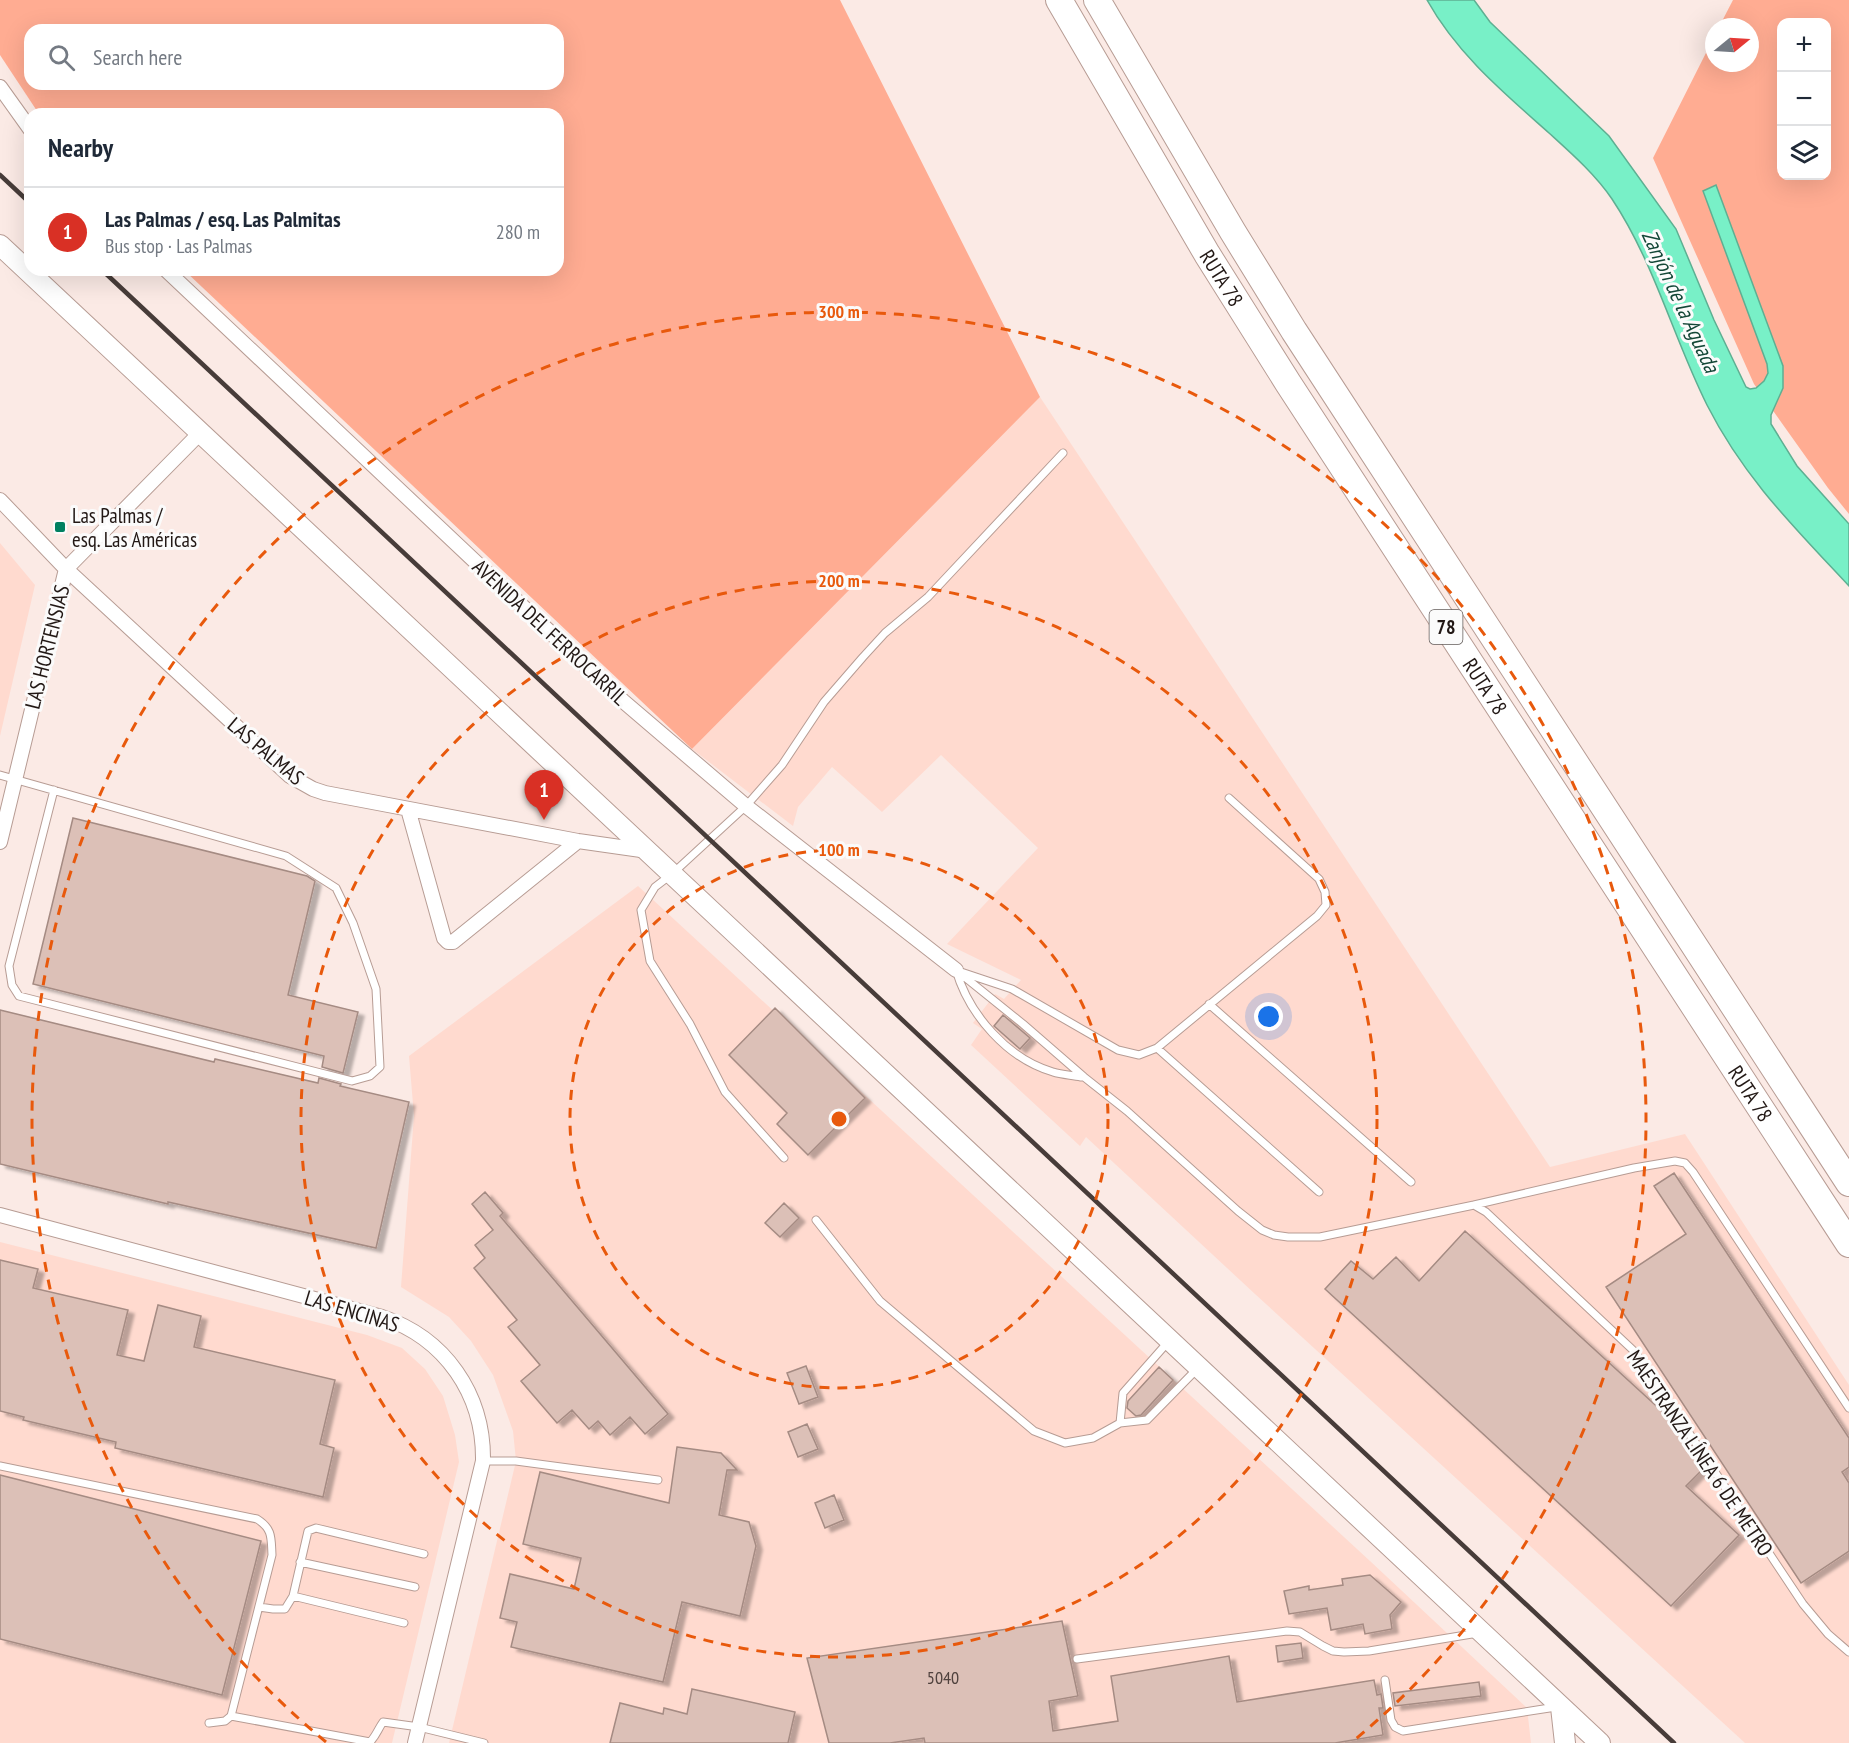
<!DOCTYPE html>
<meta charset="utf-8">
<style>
:root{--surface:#fff;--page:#f2f2f3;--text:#1f2937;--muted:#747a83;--line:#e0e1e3;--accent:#d93025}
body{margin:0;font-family:"PT Sans Narrow",sans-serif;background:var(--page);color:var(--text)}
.controls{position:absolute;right:18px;top:18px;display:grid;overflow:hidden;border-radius:12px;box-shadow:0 6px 24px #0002}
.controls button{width:54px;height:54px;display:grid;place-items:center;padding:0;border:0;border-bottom:2px solid var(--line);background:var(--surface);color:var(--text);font:30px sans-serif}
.compass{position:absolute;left:1705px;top:18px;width:54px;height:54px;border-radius:50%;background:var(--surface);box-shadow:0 6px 24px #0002;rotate:72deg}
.you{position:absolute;left:1269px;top:1017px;width:21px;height:21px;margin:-15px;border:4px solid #fff;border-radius:50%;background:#1a73e8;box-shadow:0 0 0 9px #1a73e833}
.badge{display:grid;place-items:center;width:39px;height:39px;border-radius:50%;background:var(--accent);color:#fff;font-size:20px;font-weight:700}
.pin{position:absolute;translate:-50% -50px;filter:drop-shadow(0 2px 3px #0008)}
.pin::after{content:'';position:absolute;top:32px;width:21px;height:18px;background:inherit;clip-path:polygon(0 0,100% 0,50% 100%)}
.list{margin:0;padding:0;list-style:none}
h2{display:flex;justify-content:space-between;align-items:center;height:78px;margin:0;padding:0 24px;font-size:26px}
h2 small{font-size:20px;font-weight:400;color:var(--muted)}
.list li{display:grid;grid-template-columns:39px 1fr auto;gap:18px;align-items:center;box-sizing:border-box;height:90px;padding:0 24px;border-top:2px solid var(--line)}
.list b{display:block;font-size:22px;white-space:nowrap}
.list p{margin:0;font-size:20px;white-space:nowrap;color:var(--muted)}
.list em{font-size:20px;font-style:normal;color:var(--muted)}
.icon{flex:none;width:33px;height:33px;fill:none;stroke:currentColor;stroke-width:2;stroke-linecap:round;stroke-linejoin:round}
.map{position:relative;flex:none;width:1849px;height:1743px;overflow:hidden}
.search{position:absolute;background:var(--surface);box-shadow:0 6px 24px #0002;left:24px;top:24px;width:540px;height:66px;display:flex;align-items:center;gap:15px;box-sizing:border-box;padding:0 21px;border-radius:18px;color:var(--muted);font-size:22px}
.panel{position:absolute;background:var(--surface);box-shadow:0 6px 24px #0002;left:24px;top:108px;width:540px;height:168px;border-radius:18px}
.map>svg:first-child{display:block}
.built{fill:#ffdacf}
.green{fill:#ffac92;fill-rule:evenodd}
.water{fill:#78f0c7;stroke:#5eaf92;stroke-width:1.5}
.building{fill:#dcc0b7;stroke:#a58b83;stroke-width:1.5;filter:url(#shadow)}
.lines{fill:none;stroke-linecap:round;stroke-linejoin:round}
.lane-casing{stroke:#b79c94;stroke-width:9}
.street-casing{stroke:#b79c94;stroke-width:16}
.secondary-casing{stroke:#b79c94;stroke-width:22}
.highway-casing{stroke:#b79c94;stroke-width:28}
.lane{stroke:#fff;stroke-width:7}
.street{stroke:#fff;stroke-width:14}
.secondary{stroke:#fff;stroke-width:20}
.highway{stroke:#fff;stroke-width:26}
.rail{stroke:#473c39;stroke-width:4.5}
.ring{fill:none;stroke:#e8590c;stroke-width:3;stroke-dasharray:10 8}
.poi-dot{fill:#008061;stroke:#fbfbfb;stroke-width:2}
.labels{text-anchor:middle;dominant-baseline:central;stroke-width:6;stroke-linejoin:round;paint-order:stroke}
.number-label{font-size:18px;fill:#50423e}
.shield{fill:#fbfbfb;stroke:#635c5a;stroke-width:1.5}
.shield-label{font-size:20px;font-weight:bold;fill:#221815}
.street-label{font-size:21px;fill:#221815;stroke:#fbfbfb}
.poi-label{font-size:21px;fill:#221815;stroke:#fbfbfb;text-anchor:start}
.water-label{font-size:22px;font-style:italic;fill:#134737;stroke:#fbfbfb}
.centre{fill:#e8590c;stroke:#fbfbfb;stroke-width:3}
.ring-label{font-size:18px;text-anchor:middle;font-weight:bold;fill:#e8590c;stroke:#fbfbfb;stroke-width:6;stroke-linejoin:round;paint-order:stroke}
</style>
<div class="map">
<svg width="1849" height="1743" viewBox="0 0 1849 1743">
<defs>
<filter id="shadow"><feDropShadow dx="6" dy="4" stdDeviation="1.5" flood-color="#0004"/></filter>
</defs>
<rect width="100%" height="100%" fill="#fbeae5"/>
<path class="built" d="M1040 397 1550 1167 1685 1134 1849 1385V1743H1745L1255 1294 1086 1137 1080 1146 971 1045 982 1029 973 1023 995 994 1004 999 1021 980 947 944 1038 848 941 755 882 812 832 767 798 807 793 826 692 749Z
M0 543 35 585 0 736Z
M638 886 1370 1561 1527 1708 1531 1743H449L516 1461 513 1431 493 1375 471 1341 449 1317 401 1287 414 1116 409 1056Z
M0 1242 367 1335 402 1348 425 1369 443 1396 455 1435 459 1462 392 1743H0Z"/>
<path class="green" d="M0 0H840L1040 397 692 749 184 270H558V114H39L0 55ZM30 30H558V84H30Z
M1733 0H1849V514L1828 488 1754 384 1653 158 1714 37V63H1750V27H1719ZM1782 22H1826V176H1782Z"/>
<path class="water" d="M1427 0H1474L1490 22 1609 136 1676 229 1714 320 1746 387 1750 389 1756 388 1764 381 1768 373 1767 364 1703 191 1716 185 1783 366V388L1771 415V424L1797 466 1849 524V586C1794 527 1744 478 1707 405 1673 337 1654 262 1612 199 1595 174 1571 153 1549 133 1504 93 1457 54 1427 0Z"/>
<path class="building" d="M73 818 307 876 315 881 288 995 358 1012 343 1073 322 1067 324 1056 33 984Z
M775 1008 865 1098 808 1155 777 1124 787 1113 729 1055Z
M0 1010 214 1062 215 1059 318 1083 319 1078 341 1084 340 1086 409 1102 376 1248 168 1202V1204L0 1164Z
M1003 1015 1030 1038 1020 1049 994 1026Z
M1674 1173 1849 1438V1467L1842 1472 1849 1483V1551L1801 1583 1606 1287 1686 1234 1654 1186Z
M485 1192 503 1213 500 1216 668 1414 645 1434 630 1417 610 1435 598 1421 589 1429 572 1410 557 1423 521 1381 540 1365 508 1327 517 1320 474 1268 485 1258 475 1245 493 1230 472 1204Z
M784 1203 799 1218 780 1237 765 1223Z
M1465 1231 1676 1424 1705 1467 1686 1486 1739 1535 1671 1606 1325 1289 1351 1261 1373 1279 1396 1257 1419 1281Z
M0 1260 38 1269 33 1288 128 1310 117 1355 144 1361 158 1305 201 1316 194 1347 335 1380 320 1444 334 1448 323 1497 115 1448 116 1442 23 1420 24 1417 0 1411Z
M806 1366 818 1397 799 1404 787 1373Z
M1159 1367 1173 1380 1141 1415 1136 1416 1127 1408 1128 1401Z
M807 1424 818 1449 798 1457 788 1432Z
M677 1447 721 1453 737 1470H727L719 1515 749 1522 756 1546 740 1616 682 1602 663 1682 511 1647 517 1622 500 1618 510 1574 574 1589 581 1558 523 1544 540 1472 669 1503Z
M0 1475 261 1541 222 1695 0 1639Z
M834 1495 844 1520 825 1528 815 1503Z
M1370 1575 1401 1602 1390 1615 1392 1629 1365 1634 1363 1624 1331 1630 1327 1608 1289 1614 1284 1591 1309 1586V1590L1343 1585 1342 1579Z
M1062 1621 1078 1696 1049 1701 1053 1731 1118 1721 1111 1676 1229 1656 1237 1702 1374 1680 1377 1695 1381 1694 1383 1708H1379L1383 1735 1335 1743H925L924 1738 890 1743H829L807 1658Z
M1301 1643 1303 1658 1278 1662 1276 1646Z
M1479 1682 1481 1696 1395 1706 1393 1693Z
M692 1689 795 1712 788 1743H610L620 1703 663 1714 664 1708 687 1714Z"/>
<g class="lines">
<defs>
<path id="lane" d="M0 775 286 856 336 888 353 923 376 989 380 1067 370 1076 352 1081 19 996 12 985 9 966 54 790
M956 970 1023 1024 1084 1077 1127 1111 1238 1211 1262 1230 1274 1235 1288 1237H1320L1474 1205 1486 1212 1635 1352 1803 1604 1828 1634 1849 1652
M956 970C969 1015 1008 1059 1053 1072 1062 1075 1072 1075 1081 1077
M961 972 1012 989 1118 1050 1139 1055 1157 1048 1317 916 1326 905 1325 892 1319 879 1229 798
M1209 1004 1411 1182
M1157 1048 1319 1192
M784 1158 725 1092 690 1024 650 961 641 910 655 887 672 874 746 806 782 765 824 702 863 657 885 633 928 597 1063 453
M1474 1205 1634 1168 1675 1161 1685 1163 1693 1172 1849 1408
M816 1220 880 1301 1034 1431 1065 1443 1093 1438 1120 1423
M1168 1342 1123 1393 1120 1423 1147 1420 1197 1369
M483 1461H516L658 1480
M0 1466 257 1519C273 1529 271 1538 272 1555L231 1716 225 1721 209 1723
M300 1562 415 1587
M293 1596 404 1623
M259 1607 273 1609H285L293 1596 308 1531 316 1528 424 1554
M1077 1659 1287 1631 1300 1632 1323 1646 1333 1651 1344 1652 1369 1651 1478 1633
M1385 1680 1391 1720 1395 1727 1403 1731 1556 1707
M231 1716 370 1742C376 1736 378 1729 383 1722L419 1727 484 1743"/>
<path id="street" d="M0 87 30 129
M166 270 623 701 746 806 956 970
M0 500 66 569 290 776 313 789 325 793 578 841 648 851
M408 809 444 938 448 942H453L578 841
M0 842 66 569 201 432
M0 1215 382 1317C445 1338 484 1394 483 1461L415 1743"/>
<path id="secondary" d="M0 245 1600 1743
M1561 1707 1565 1743"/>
<g id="highway">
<path id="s1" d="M1059 0 1207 254 1288 383 1849 1244"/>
<path d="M1097 0 1233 232 1294 331 1849 1183"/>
</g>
</defs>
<use href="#lane" class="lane-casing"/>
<use href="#street" class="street-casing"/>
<use href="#secondary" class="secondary-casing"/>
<use href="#highway" class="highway-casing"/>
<use href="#lane" class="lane"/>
<use href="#street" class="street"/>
<use href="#secondary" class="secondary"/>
<use href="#highway" class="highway"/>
<path class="rail" d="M0 175 30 203
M102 270 1674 1743"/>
</g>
<g class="ring">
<circle cx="839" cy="1119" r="269"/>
<circle cx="839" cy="1119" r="538"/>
<path d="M326 1742A807 807 0 1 1 1352 1742"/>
</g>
<rect class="poi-dot" x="54" y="521" width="12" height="12" rx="3"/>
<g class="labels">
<g class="number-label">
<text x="943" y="1677">5040</text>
</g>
<rect class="shield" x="1429.5" y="610" width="33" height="34" rx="4.5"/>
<g class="shield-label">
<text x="1446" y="627">78</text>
</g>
<g class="street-label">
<text stroke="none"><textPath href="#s1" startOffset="322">RUTA 78</textPath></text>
<text transform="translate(550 632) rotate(43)">AVENIDA DEL FERROCARRIL</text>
<text transform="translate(47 647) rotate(-76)">LAS HORTENSIAS</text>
<text stroke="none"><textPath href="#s1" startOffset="808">RUTA 78</textPath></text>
<text transform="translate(266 751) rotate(40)">LAS PALMAS</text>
<text stroke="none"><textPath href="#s1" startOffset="1294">RUTA 78</textPath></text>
<text transform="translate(352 1311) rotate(17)">LAS ENCINAS</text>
<text transform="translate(1700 1453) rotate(56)">MAESTRANZA LÍNEA 6 DE METRO</text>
</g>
<g class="poi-label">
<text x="72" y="515">Las Palmas /<tspan x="72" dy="24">esq. Las Américas</tspan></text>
</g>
<g class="water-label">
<text transform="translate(1681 301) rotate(65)">Zanjón de la Aguada</text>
</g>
</g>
<circle cx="839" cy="1119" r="9" class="centre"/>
<g class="ring-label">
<text x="839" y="318">300 m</text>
<text x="839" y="587">200 m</text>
<text x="839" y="856">100 m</text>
</g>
</svg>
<div class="controls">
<button>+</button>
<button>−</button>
<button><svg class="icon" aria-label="layers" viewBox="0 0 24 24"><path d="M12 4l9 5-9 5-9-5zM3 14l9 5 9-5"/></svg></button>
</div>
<svg class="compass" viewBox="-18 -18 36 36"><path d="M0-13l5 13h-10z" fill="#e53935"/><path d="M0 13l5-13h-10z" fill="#747a83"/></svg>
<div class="you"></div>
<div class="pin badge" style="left:544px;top:820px">1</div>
<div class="search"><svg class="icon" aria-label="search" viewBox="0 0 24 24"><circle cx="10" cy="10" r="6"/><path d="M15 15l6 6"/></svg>Search here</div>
<section class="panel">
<h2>Nearby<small></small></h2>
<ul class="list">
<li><span class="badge">1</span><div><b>Las Palmas / esq. Las Palmitas</b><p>Bus stop · Las Palmas</p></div><em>280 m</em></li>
</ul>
</section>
</div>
